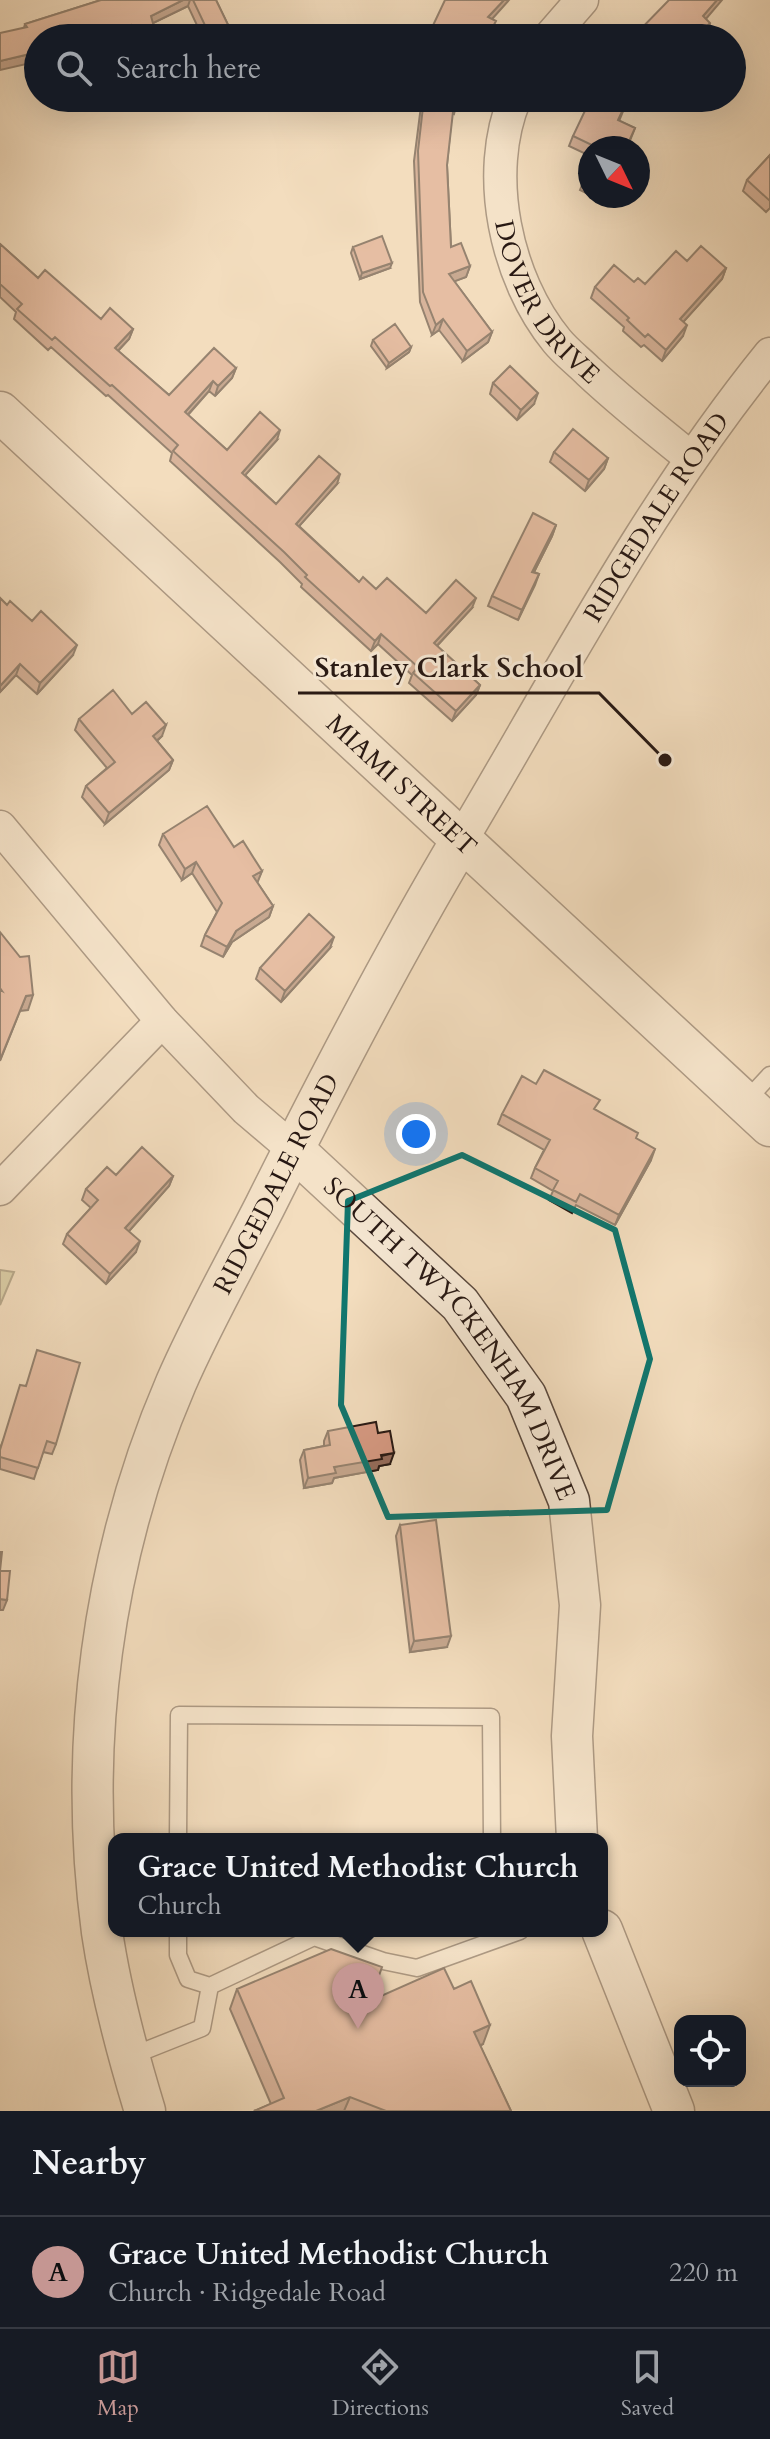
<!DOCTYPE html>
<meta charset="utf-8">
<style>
:root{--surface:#171b24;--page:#242831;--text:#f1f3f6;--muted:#9ea1a6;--line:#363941;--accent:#c59692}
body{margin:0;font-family:Cardo,serif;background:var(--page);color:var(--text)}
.controls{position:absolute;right:24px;bottom:24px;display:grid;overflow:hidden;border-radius:16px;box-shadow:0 8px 32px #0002}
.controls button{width:72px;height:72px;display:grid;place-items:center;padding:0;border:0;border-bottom:2px solid var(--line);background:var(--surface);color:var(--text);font:40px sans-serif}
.compass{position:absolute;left:578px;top:136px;width:72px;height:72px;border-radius:50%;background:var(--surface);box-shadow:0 8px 32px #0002;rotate:133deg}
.you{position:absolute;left:416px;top:1134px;width:28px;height:28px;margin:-20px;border:6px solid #fff;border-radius:50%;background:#1a73e8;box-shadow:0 0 0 12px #1a73e833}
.badge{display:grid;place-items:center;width:52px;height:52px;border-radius:50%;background:var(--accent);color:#111;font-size:26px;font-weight:700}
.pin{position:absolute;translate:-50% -66px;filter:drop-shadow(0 2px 4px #0008)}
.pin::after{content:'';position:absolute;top:42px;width:28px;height:24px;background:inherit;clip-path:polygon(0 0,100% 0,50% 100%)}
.popup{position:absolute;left:108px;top:1833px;width:500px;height:104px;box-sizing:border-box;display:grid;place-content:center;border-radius:16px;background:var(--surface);filter:drop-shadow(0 2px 6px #0005);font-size:26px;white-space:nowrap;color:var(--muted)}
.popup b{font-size:30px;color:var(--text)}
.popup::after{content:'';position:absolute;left:50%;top:100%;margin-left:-16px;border:16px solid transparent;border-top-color:var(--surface)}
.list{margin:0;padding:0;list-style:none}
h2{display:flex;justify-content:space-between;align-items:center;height:104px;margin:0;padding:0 32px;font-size:34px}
h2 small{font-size:26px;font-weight:400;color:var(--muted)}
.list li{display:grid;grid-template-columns:52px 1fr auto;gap:24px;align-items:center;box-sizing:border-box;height:112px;padding:0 32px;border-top:2px solid var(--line)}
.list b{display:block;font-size:30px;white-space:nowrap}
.list p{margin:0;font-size:26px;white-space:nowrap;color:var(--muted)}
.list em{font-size:26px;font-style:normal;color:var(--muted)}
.icon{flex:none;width:44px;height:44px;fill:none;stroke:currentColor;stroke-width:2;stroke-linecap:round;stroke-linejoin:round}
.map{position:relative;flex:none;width:770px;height:2111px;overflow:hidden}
.search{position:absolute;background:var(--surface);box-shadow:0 8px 32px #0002;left:24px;right:24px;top:24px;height:88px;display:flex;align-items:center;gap:20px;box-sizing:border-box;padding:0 28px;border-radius:44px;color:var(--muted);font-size:30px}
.sheet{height:216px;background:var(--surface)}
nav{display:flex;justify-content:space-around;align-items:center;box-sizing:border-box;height:112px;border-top:2px solid var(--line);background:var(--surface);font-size:22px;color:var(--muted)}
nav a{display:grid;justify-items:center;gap:4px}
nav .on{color:var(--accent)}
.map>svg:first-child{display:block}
.green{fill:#c1bf8e;stroke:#746c50;stroke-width:2}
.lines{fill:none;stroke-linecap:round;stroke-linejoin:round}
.service-casing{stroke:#5a493e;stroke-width:19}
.minor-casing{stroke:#5a493e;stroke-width:35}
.tertiary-casing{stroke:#5a493e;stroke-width:43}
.service{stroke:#f7e9d5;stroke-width:16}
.minor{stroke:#f7e9d5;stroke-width:32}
.tertiary{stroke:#f7e9d5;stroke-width:40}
.wall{fill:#b98471;stroke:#271813;stroke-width:2}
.shaded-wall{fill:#966c5c;stroke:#271813;stroke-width:2}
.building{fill:#d79a83;stroke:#271813;stroke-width:2}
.marked{fill:none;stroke:#0f766e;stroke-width:6;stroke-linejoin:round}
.labels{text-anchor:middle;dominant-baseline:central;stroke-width:6;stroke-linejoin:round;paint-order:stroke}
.street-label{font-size:26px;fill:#271813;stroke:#f7e9d5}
.leader{fill:none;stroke:#271813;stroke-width:3}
.callout-dot{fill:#271813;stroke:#f7e9d5;stroke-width:3}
.callout-label{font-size:28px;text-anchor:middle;font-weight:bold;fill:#271813;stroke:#f7e9d5;stroke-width:6;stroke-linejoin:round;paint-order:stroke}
</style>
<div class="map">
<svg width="770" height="2111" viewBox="0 0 770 2111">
<rect width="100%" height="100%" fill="#f3ddbe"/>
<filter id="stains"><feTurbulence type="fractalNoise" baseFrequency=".0025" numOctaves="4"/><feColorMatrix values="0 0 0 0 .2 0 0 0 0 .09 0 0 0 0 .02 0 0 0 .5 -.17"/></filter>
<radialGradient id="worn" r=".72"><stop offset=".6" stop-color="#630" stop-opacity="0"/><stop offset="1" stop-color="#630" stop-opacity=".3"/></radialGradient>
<path class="green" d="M0 1270 14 1272 0 1305Z"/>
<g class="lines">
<defs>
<path id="service" d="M745 1102 770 1075
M178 1839 179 1715 491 1717 492 1839
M178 1931V1955L188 1979 210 1986
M129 2057 202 2028 210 1986 314 1937 383 1961 417 1968 520 1931"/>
<g id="minor">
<path d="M549 38 582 0"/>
<path id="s1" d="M515 98C483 174 506 279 557 341 566 352 578 361 588 371 621 402 656 430 691 458"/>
<path d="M0 827 162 1021 246 1109 293 1149"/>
<path id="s2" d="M462 839C560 674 649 503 770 354"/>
<path d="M0 1189 162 1021"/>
</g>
<g id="tertiary">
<path id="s3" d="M0 412 770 1126"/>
<path id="s4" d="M293 1149 460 1304 526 1396 569 1501 580 1605 572 1736 577 1839"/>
<path d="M602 1930 674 2111"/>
<path id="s5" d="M145 2111C127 2052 111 1993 102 1932 77 1746 102 1555 176 1383 202 1323 235 1265 265 1206 327 1082 391 958 462 839"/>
</g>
</defs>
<use href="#service" class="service-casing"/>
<use href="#minor" class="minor-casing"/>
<use href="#tertiary" class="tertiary-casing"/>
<use href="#service" class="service"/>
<use href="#minor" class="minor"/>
<use href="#tertiary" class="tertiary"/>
</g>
<path class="wall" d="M101 0H216L232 33 230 38H203L188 6 153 23 157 38H128V35L38 38V79L36 80 31 63 24 28 25 24Z
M422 98H458L454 114 452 113 447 165 451 247 470 266 466 277 454 281 492 332 488 342 463 361 439 330 432 335 420 302 414 161Z
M628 99 619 121 635 128 627 148H590V156L569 146 573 136Z
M770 155V208L766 212 743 191 747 180Z
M590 165V195L580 190Z
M592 196H605L603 201Z
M0 244 38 278 101 319 133 329 129 339 118 351 169 395 236 368 232 378 215 396 209 391 188 415 227 450 277 440 245 475 276 504 337 484 299 526 359 582 426 613 472 608 437 646 480 685 476 695 452 721 409 683 412 675 378 644 371 651 301 587 302 584 280 562 170 461 172 453 108 395 106 396 51 347 48 350 14 319 16 312 0 297Z
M353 247 390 268 360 279 351 253Z
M687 261 726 268 722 279 683 322V336L662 361 644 345 641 347 623 331 624 327 591 298 595 287 634 282 645 284Z
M373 340 411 347 409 352 387 368 371 346Z
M493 383 534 404 517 420 490 394Z
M554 452 608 458 604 469 585 491 550 462Z
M556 525 552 536 534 572 539 574 518 620 488 606 492 596Z
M0 598 7 605 32 621 73 655 37 694 16 675 0 692Z
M132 714 162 736 157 741 173 760 169 770 105 824 82 797 86 786 107 768 75 730 79 719Z
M163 834 234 847 262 871 257 882 273 906 269 917 232 942 223 957 201 946 205 935 217 912 192 873 182 880 159 845Z
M330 948 281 1002 256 979 260 968Z
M536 1084 596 1110 636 1139 651 1160 615 1225 576 1205 572 1213 549 1200 553 1191 531 1178 535 1168 544 1150 498 1124 502 1114Z
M116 1175 173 1176 169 1186 129 1231 136 1252 106 1284 63 1244 67 1234 91 1208 82 1200 86 1189Z
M26 1386 56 1444 52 1454 43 1452 34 1479 0 1469V1448Z
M328 1431 378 1433 390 1464 379 1466 378 1470 334 1478 332 1483 304 1488 300 1460 304 1450 324 1446V1441Z
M400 1525 447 1647 410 1652 396 1536Z
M237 1989 370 2001 454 1989 483 2044 480 2046 511 2111H254L271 2104 230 2009Z"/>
<path class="shaded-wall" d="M183 0H190L188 6 147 26 151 16Z
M504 0H509L484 28 488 17Z
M717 0H722L699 27 703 16Z
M710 23 707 34 703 38H697Z
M131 25 128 35 114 38H78Z
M34 53 31 63 0 70V61Z
M392 263 390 268 360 279 362 273Z
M470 266 466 277 445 285 449 274Z
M726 268 722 279 676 330 680 319Z
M443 319 439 330 432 335 436 325Z
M687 325 683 336 662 361 666 350Z
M133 329 129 339 111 358 115 348Z
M492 332 488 342 463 361 467 351Z
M411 347 409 352 387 368 389 363Z
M236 368 232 378 215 396 218 386Z
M213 381 209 391 181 422 185 412Z
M538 393 534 404 517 420 521 410Z
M280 430 277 440 238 483 242 473Z
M608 458 604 469 585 491 589 480Z
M340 474 337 484 292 534 296 524Z
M556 525 552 536 529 582 532 572Z
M539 574 535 585 518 620 522 610Z
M476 598 472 608 430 653 434 643Z
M381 634 378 644 371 651 375 641Z
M77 645 73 655 37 694 40 683Z
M20 664 16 675 0 692V686Z
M480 685 476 695 452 721 456 711Z
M166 725 162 736 149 747 153 736Z
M173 760 169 770 105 824 109 813Z
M196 862 192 873 182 880 185 869Z
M262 871 258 881 250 887 253 876Z
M273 906 269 917 232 942 223 957 227 947 236 931Z
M334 937 330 948 281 1002 285 991Z
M33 995 28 1010 20 1011 0 1061 26 996Z
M655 1149 651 1160 615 1225 619 1215Z
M173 1176 169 1186 122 1239 125 1228Z
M140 1241 136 1252 106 1284 110 1274Z
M394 1453 390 1464 379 1466 378 1470 334 1478 332 1483 304 1488 308 1478 334 1467Z
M0 1599 7 1600 3 1610H0Z
M451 1636 447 1647 410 1652 414 1641Z
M490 2025 483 2044 467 2052 474 2032Z
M350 2097 344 2111H316Z"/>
<path class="building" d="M101 0H183L151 16 157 38H135L131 25 78 38H38V66L34 53 0 61V33L27 27 25 24Z
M193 0H216L232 33 222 38H211Z
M445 0H504L488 17 496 21 487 38H433L428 36Z
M669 0H717L703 16 710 23 697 38H632Z
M424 98H458V103H454L447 165 451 247 461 243 470 266 449 274 492 332 467 351 443 319 436 325 423 292 418 151Z
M591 98H625L628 99 618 120 635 128 626 148H598L573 136Z
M770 155V201L747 180Z
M590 165V182L584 179Z
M382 236 392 263 362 273 353 247Z
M0 244 38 278 45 270 101 319 110 308 133 329 115 348 169 395 214 348 236 368 218 386 213 381 185 412 227 450 260 412 280 430 242 473 276 504 319 456 340 474 296 524 359 582 363 577 376 589 387 578 426 613 456 580 476 598 434 643 480 685 456 711 413 673 418 667 381 634 375 641 305 577 307 575 284 552 173 451 178 445 112 385 110 386 55 337 52 340 17 309 22 304 0 284Z
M701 246 726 268 680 319 687 325 666 350 648 334 645 337 627 320 629 318 595 287 614 265 634 282 638 278 645 284 676 251 687 261Z
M395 324 411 347 389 363 373 340Z
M510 366 538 393 521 410 493 383Z
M573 429 608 458 589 480 554 452Z
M533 513 556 525 532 572 539 574 522 610 492 596Z
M0 598 7 605 10 601 32 621 41 611 77 645 40 683 20 664 0 686Z
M113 690 132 714 146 702 166 725 153 736 173 760 109 813 86 786 115 762 79 719Z
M207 806 234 847 243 841 262 871 253 876 273 906 236 931 227 947 205 935 222 903 196 862 185 869 163 834Z
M309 914 334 937 285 991 260 968Z
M0 932 20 957 29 956 33 995 26 996 0 1060V990L2 991 0 988Z
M544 1070 600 1100 594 1109 638 1133 636 1138 655 1149 619 1215 580 1194 576 1202 553 1190 558 1181 535 1168 550 1140 502 1114 522 1076 536 1084Z
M142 1147 173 1176 125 1228 140 1241 110 1274 67 1234 98 1200 86 1189 107 1167 116 1175Z
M37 1350 80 1363 56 1444 47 1441 38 1468 0 1457V1450L20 1385 26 1386Z
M376 1422 378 1433 390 1431 394 1453 381 1455 382 1459 334 1467 336 1473 308 1478 304 1450 330 1445 328 1431Z
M436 1520 451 1636 414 1641 400 1525Z
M0 1552H2L0 1571H10L7 1600 0 1599Z
M331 1949 382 1967 370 2001 444 1968 454 1989 471 1981 490 2025 474 2032 511 2111H386L350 2097 316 2111H254L284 2098 237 1989Z"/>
<path d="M0 0H770V2111H0ZM462 1155 615 1230 650 1359 607 1510 388 1517 341 1405 348 1201Z" fill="#f3ddbe" fill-opacity=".55" fill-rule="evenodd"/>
<path class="marked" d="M462 1155 615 1230 650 1359 607 1510 388 1517 341 1405 348 1201Z"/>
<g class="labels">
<g class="street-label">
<text stroke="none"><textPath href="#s1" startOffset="218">DOVER DRIVE</textPath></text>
<text stroke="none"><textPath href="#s2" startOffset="376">RIDGEDALE ROAD</textPath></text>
<text stroke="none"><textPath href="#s3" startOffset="548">MIAMI STREET</textPath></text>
<text stroke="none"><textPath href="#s5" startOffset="968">RIDGEDALE ROAD</textPath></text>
<text stroke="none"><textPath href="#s4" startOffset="250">SOUTH TWYCKENHAM DRIVE</textPath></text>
</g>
</g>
<path class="leader" d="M665 760L599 693H298"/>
<circle class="callout-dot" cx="665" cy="760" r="8"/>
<g class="callout-label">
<text x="449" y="677">Stanley Clark School</text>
</g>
<rect width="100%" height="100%" filter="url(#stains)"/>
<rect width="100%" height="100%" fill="url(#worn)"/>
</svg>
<div class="controls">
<button><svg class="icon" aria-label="locate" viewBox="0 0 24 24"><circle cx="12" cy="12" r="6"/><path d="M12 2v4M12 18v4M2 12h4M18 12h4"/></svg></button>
</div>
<svg class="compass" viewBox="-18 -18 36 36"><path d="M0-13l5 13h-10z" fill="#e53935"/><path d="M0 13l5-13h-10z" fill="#9ea1a6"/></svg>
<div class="you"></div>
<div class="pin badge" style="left:358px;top:2029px">A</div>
<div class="popup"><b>Grace United Methodist Church</b>Church</div>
<div class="search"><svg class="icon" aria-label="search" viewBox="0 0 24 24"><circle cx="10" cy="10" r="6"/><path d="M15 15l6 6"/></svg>Search here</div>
</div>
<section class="sheet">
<h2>Nearby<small></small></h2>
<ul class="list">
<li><span class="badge">A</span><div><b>Grace United Methodist Church</b><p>Church · Ridgedale Road</p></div><em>220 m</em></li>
</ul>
</section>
<nav>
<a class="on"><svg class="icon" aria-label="map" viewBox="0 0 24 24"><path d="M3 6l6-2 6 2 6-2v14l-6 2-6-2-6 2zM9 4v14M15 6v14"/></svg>Map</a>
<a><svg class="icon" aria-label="directions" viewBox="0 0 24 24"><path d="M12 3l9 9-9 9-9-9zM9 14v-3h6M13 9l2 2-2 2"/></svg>Directions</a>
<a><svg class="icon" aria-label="saved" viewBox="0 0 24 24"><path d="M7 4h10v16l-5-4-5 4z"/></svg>Saved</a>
</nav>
